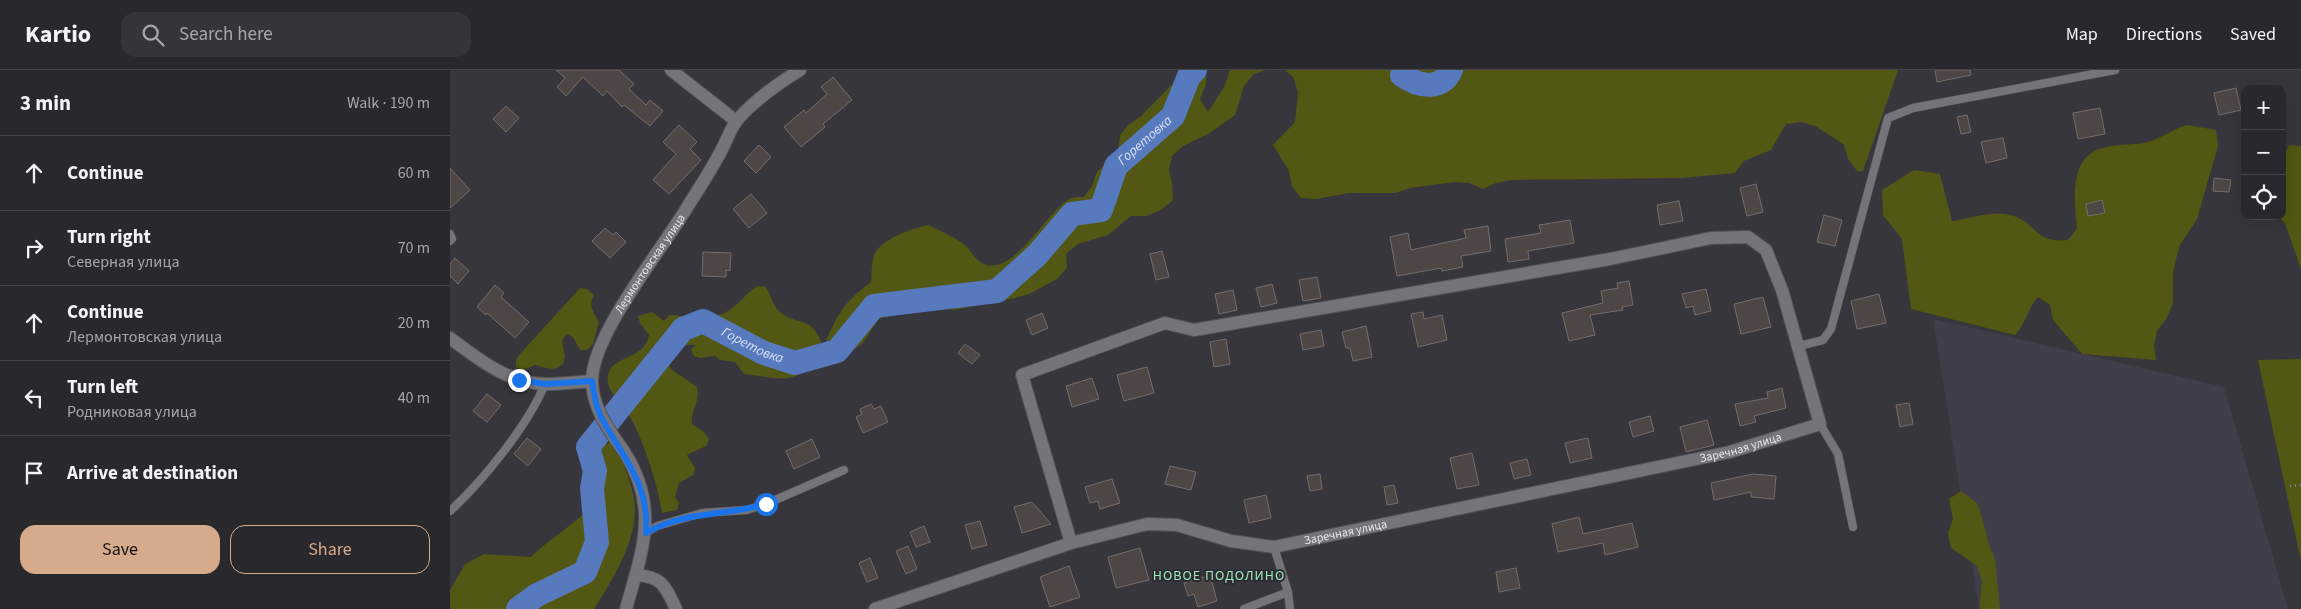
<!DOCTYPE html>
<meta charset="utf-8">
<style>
:root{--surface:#29282d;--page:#353439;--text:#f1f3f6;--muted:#a5a6aa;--line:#454449;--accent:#d6ab8b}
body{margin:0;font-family:"Source Sans 3",sans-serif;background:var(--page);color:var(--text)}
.controls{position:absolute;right:15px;top:15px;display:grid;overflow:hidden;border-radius:10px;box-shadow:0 5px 20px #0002}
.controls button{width:45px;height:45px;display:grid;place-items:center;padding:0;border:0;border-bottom:1px solid var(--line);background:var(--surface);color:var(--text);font:25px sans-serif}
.stop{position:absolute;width:15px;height:15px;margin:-11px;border:4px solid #1a73e8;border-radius:50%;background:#fff}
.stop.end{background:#1a73e8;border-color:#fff;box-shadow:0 1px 5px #0008}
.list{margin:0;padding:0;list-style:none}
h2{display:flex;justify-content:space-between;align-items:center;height:65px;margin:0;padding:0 20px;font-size:21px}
h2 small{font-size:16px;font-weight:400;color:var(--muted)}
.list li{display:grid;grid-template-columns:32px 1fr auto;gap:15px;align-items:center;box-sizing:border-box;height:75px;padding:0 20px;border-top:1px solid var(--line)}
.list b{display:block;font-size:19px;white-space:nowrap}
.list p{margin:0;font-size:16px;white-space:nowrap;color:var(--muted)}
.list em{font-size:16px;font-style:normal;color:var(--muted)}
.actions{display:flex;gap:10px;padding:15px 20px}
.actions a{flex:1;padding:11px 0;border:1px solid var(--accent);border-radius:15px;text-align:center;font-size:18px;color:var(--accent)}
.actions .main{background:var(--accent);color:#111}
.icon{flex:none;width:28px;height:28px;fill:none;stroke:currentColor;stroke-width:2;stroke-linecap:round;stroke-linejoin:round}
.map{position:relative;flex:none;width:1851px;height:539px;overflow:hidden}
header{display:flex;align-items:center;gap:30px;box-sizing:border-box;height:70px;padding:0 25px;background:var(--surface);border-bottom:1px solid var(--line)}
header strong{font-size:24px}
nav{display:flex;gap:28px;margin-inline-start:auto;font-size:18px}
.search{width:350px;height:45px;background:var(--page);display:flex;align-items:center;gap:12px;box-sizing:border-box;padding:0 18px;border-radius:15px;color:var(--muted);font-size:19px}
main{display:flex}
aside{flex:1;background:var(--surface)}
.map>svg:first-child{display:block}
.built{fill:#403e4a}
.green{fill:#525713}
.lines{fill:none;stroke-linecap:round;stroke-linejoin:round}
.river{stroke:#5779bd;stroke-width:24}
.building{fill:#4d4645;stroke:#756d6c}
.service-casing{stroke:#535257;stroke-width:9}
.minor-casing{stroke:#535257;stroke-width:14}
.tertiary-casing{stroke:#535257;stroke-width:14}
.path{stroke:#89888d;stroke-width:2.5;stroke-dasharray:1 4;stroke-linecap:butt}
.service{stroke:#75747b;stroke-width:8}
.minor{stroke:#75747b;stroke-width:12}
.tertiary{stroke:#75747b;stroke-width:12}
.route{stroke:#1a73e8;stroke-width:6}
.labels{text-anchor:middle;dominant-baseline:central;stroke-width:4;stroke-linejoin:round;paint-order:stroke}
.street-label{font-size:12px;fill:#e8e7eb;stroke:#2d2c32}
.water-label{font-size:14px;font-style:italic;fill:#d6e0f3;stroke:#2d2c32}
.neighbourhood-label{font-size:14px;letter-spacing:1px;fill:#99e8bb;stroke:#2d2c32}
</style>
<header>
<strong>Kartio</strong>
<div class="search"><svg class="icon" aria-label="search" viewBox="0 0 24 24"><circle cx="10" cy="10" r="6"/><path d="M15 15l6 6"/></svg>Search here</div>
<nav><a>Map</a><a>Directions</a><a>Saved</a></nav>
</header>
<main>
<aside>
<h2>3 min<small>Walk · 190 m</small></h2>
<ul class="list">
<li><svg class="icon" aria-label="ahead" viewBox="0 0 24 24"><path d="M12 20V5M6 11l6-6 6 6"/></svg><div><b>Continue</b></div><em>60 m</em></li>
<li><svg class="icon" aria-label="right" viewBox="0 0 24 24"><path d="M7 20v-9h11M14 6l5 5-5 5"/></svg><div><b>Turn right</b><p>Северная улица</p></div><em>70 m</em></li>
<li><svg class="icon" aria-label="ahead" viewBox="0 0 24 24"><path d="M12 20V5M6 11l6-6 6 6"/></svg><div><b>Continue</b><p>Лермонтовская улица</p></div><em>20 m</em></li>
<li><svg class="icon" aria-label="left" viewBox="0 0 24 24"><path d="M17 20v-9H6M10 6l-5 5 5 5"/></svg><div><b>Turn left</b><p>Родниковая улица</p></div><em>40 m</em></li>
<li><svg class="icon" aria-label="arrive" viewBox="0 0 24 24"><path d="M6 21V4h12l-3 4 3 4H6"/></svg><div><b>Arrive at destination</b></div></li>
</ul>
<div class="actions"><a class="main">Save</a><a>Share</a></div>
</aside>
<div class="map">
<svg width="1851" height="539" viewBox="0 0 1851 539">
<rect width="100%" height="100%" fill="#37363c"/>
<path class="built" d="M1483 249 1774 317 1838 539H1529Z"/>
<path class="green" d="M736 0H756V14L750 29 758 42 774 17 780 0H816L804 4 794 16 785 45 760 63 733 76 722 86 719 100 722 114 723 130 711 140 696 146H681L658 165 628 174 616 184 617 198 607 209 579 224 565 228 504 240 474 236 444 242 429 249 412 274 400 282 384 284 376 270C391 239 394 233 421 212 422 203 421 192 425 183 432 169 463 158 478 155 487 159 508 169 515 175 524 183 524 191 537 195 566 202 596 143 619 129 622 127 629 127 634 127L642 116 647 102 668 82 670 65 678 55 691 46Z
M835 0H1448L1413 101H1407L1398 89 1394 75 1367 57 1352 52 1336 54 1321 80 1294 91 1285 103 1232 108 1063 110 1046 113 1033 119 1019 113 1004 112 960 118 946 123H899L866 129 851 128 842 116 839 101 823 75 845 52 848 22 843 7Z
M1737 55 1766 60 1768 76 1747 149 1730 175 1726 189 1723 204V234L1716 249 1707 261 1704 276 1706 290 1632 284 1603 250 1600 235 1588 227C1577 240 1577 252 1565 265L1461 239 1452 169 1433 145 1432 120 1464 100 1490 104 1502 151C1521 148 1546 139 1564 146 1589 155 1583 173 1618 170L1627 158C1624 130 1619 87 1652 78 1666 74 1680 75 1694 73 1709 70 1722 59 1737 55Z
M1839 75 1851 76V199L1835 153 1828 146H1832V91Z
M308 216 316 217C321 225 323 237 330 242 346 256 360 245 371 271 369 277 365 280 363 284 362 287 362 290 361 292 346 318 317 306 294 304L285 292 270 290 265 286 250 288 244 286 241 279 246 275C232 274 222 278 218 291L221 299 247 317C251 330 240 341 242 354L254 362 259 369 256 376 237 385 245 398 243 405 229 413 225 427 229 433 227 440 212 443C208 415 193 369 179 345 172 333 155 321 158 305 163 284 194 291 199 265L190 253 188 246 202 242 214 251 219 245C236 246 262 251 278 241 290 234 296 222 308 216Z
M130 218 137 219 144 225C138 236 143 241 149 252L143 274 137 280H130L123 267 116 264 112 271 115 286 113 294C103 302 97 298 85 295L72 301 66 297V290L70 284Z
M1851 289V491L1808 290Z
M163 372C173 394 185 417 185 441 185 473 161 513 144 539H0V520L15 494 34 484 81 487C99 469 120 458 137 440L132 413C140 401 143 388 150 376Z
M1511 421 1527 433 1532 447 1539 475 1545 489 1550 539H1529L1532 511 1527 496 1501 478 1498 463 1503 449 1499 429Z"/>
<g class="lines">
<g class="river">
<path d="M953 0 952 5C968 16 991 22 1001 0"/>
<path id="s1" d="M68 539 87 525 135 502 147 472 142 418 145 401 138 377 233 259 253 251 314 283 345 293 387 281 424 236 547 221 587 185 622 144 651 140 666 96 723 46 739 6 745 0"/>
</g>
</g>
<path class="building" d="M106 0H169L184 14 179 19 196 35 200 30 213 41 200 56 174 35 172 37 157 21 153 26 133 7 116 26 107 17 115 8Z
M1485 0H1520L1521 5 1487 12Z
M383 7 402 30 373 54 375 57 351 77 334 57 354 40 356 43 377 24 371 17Z
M1786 18 1791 40 1769 45 1764 23Z
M56 36 69 48 56 62 43 49Z
M1650 38 1655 64 1628 69 1623 43Z
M1517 45 1521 62 1511 64 1507 47Z
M229 55 247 72 240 79 251 90 219 124 203 110 226 84 213 72Z
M1553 68 1557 88 1536 93 1531 72Z
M309 75 321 87 306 103 294 91Z
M0 98 20 120 0 138Z
M1764 108 1781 110 1779 122 1763 121Z
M1306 114 1313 142 1297 146 1290 118Z
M301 124 317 143 299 158 283 139Z
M1652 130 1655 143 1638 146 1636 134Z
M1229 131 1233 151 1210 155 1207 135Z
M1374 145 1392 150 1385 176 1367 172Z
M1120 150 1124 173 1078 181 1079 189 1058 192 1055 169 1091 163 1089 155Z
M1038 156 1041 181 1011 186 1013 197 992 201 991 198 947 206 940 167 958 163 961 180 1016 168 1014 160Z
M155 158 163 165 166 162 176 172 160 188 142 171Z
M712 181 719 207 706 210 700 184Z
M253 182 281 183 280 201 276 200V207L252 206Z
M5 188 19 201 8 214 0 206V194Z
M867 207 871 228 853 231 849 210Z
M1179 211 1183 235 1172 237 1173 240 1140 245 1145 265 1119 271 1112 243 1153 233 1151 221 1168 218 1167 213Z
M822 214 827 233 811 237 806 218Z
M45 215 54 223 51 227 79 252 65 268 37 243 36 245 27 237Z
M1256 219 1261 241 1245 245 1243 236 1236 238 1232 224Z
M783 220 787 240 769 244 765 224Z
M1429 224 1436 253 1407 259 1401 231Z
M1313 227 1321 257 1291 264 1284 234Z
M973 242 974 249 992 245 997 270 968 277 961 244Z
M592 243 598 258 582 265 576 250Z
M916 256 922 287 903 291 900 278H896L892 262Z
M871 260 874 276 853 280 850 264Z
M776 269 780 294 764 297 760 272Z
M515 274 530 285 522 294 508 283Z
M697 297 704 323 674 331 667 305Z
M642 308 649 329 622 337 616 316Z
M1332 318 1336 338 1304 346 1306 352 1290 356 1285 334 1318 328 1317 322Z
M37 324 51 335 37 352 23 341Z
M1459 333 1463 354 1450 357 1446 335Z
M421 334 424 339 431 336 438 352 413 363 406 347 412 344 410 339Z
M1200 346 1204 361 1183 367 1179 352Z
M1257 350 1264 375 1236 382 1230 357Z
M77 368 91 379 78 396 64 384Z
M1138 368 1142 388 1120 393 1115 373Z
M362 369 370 387 344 399 336 381Z
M1022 383 1029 415 1007 419 1000 388Z
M1077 389 1081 405 1064 409 1060 393Z
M720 396 746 402 741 420 715 414Z
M870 404 872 419 860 421 857 406Z
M1303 404 1326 406 1324 429 1301 427V422L1264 430 1261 413Z
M662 409 670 433 650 439 648 431 640 433 635 417Z
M944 415 948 433 937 435 934 417Z
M816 425 821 448 799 453 794 430Z
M582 432 601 454 572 463 564 437Z
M1129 447 1133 464 1182 453 1188 477 1155 485 1153 473 1108 482 1102 454Z
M530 451 537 475 522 479 515 455Z
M474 456 480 472 466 477 460 462Z
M458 476 467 499 456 504 446 481Z
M690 478 699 510 666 518 658 487Z
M420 488 428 508 417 512 409 493Z
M619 496 630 527 600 537 590 507Z
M1066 498 1070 518 1049 522 1046 502Z
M760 505 767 531 748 537 744 524 738 526 734 513Z"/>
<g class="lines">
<defs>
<path id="service" d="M0 164 2 169 0 171
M1349 276 1373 270 1381 259 1438 48 1463 38 1665 0
M1370 354 1388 384 1403 457
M0 441C33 411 78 355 95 314
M196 463 207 456 252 443 297 440 316 434 394 400
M824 477 838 522 840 539
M794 539 838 522"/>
<g id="minor">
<path d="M0 268C28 289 59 314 96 314 111 314 127 312 142 311"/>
<path d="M186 505C213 507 215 516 226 539"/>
<path id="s2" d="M425 539 621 473 697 454 727 455 781 471 824 477 1280 382 1370 354 1332 220 1316 180 1298 167 1261 168 1160 189 744 260 715 253 572 305 621 473"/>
</g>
<g id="tertiary">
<path d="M221 0 286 51"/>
<path id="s3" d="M176 539C192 481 210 439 175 383 160 361 143 340 142 312 141 264 216 175 241 131 252 114 263 97 272 79 277 70 281 57 288 49 305 30 327 14 350 0"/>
</g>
</defs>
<use href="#service" class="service-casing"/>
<use href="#minor" class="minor-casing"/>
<use href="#tertiary" class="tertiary-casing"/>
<path class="path" d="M1840 416 1851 415"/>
<use href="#service" class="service"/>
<use href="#minor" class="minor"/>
<use href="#tertiary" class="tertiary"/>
</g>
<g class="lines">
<path class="route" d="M69 310 95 314 142 311C144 322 145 334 150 345 171 386 200 412 196 463 233 441 276 446 316 434"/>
</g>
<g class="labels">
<g class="street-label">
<text stroke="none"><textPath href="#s3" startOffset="375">Лермонтовская улица</textPath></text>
<text stroke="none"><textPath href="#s2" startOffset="892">Заречная улица</textPath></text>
<text stroke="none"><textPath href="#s2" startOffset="488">Заречная улица</textPath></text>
</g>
<g class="water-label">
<text stroke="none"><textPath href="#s1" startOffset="928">Горетовка</textPath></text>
<text stroke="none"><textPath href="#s1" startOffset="434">Горетовка</textPath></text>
</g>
<g class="neighbourhood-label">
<text x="769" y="506">НОВОЕ ПОДОЛИНО</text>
</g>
</g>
</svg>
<div class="controls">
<button>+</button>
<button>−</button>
<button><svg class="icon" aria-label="locate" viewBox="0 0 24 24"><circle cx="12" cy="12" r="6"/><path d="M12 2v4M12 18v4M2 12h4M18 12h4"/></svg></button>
</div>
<div class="stop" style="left:316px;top:434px"></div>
<div class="stop end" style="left:69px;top:310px"></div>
</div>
</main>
